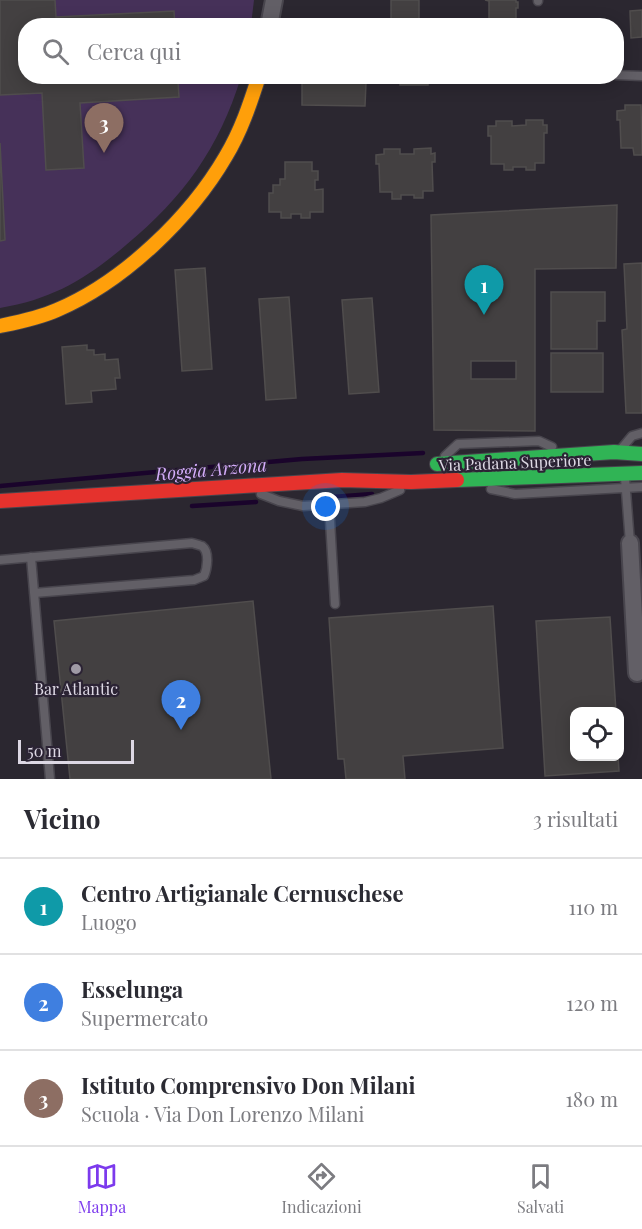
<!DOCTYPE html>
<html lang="it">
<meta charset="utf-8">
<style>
:root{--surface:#fff;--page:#f2f2f3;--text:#2b2b33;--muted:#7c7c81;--line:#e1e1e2;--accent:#7c3aed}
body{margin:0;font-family:"Playfair Display",serif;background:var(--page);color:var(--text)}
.controls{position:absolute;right:18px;bottom:18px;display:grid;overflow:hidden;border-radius:12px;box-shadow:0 3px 15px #0003}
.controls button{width:54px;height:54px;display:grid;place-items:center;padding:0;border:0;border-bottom:2px solid var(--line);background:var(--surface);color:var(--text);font:30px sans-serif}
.scale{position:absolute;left:18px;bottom:15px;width:116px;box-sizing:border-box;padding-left:6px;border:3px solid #ddd8e4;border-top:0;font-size:16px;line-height:21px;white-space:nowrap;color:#ddd8e4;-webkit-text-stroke:4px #2b2334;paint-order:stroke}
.you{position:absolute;left:326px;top:507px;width:21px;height:21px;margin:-15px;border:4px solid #fff;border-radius:50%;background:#1a73e8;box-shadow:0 0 0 9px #1a73e833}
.badge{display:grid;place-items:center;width:39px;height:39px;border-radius:50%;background:var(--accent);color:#fff;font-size:20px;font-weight:700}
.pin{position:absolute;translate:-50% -50px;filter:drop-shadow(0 2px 3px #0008)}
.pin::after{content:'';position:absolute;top:32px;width:21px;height:18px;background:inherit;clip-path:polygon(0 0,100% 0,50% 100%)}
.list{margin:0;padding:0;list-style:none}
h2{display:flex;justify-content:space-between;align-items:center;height:78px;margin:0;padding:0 24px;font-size:26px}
h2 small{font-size:20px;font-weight:400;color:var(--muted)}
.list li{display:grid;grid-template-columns:39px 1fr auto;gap:18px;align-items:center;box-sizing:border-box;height:96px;padding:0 24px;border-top:2px solid var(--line)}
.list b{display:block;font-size:22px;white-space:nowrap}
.list p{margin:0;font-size:20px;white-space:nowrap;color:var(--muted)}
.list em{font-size:20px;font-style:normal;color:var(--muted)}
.icon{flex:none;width:33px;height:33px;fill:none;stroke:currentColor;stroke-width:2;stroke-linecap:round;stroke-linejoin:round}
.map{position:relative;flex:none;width:642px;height:779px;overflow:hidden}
.search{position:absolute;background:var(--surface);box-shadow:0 3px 15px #0003;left:18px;right:18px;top:18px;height:66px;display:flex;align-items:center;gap:15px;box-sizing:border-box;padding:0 21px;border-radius:24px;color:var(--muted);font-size:22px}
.sheet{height:366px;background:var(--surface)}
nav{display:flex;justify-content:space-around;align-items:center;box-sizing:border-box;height:84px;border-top:2px solid var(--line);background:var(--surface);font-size:16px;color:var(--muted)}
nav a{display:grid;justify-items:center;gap:3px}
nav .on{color:var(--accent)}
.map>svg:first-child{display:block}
.green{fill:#463159}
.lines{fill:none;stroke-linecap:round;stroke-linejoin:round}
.stream{stroke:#1a042b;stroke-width:4.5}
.building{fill:#434041;stroke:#504d4d;stroke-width:1.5;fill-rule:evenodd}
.lane-casing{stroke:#48454d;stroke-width:11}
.street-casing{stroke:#48454d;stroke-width:20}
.fast-casing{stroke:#48454d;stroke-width:16}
.slow-casing{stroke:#48454d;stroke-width:16}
.jam-casing{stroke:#48454d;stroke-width:16}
.lane{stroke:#625f66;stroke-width:8}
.street{stroke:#625f66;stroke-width:16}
.fast{stroke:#30b455;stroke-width:14}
.slow{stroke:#ff9f0a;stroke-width:14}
.jam{stroke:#e5322d;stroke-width:14}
.poi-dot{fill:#9f9aa5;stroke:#2b2334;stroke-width:2}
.labels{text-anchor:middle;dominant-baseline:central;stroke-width:4.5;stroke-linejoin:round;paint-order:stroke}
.street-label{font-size:16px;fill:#ddd8e4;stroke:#2b2334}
.poi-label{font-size:16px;fill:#ddd8e4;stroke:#2b2334}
.water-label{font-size:18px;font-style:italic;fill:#d4adfa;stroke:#2b2334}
</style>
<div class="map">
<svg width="642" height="779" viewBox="0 0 642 779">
<rect width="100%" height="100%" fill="#2b2730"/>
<path class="green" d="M0 0H254L251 25 26 26V76L241 77C219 148 184 197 126 245 86 279 53 299 0 308Z"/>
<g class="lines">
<path class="stream" d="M0 486 302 459 423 453
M319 498 372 494
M192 506 256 502"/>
</g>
<path class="building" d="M0 0H55L56 17 174 11 175 26H26V76H182V81L178 82 179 97 80 103 84 168 46 170 42 93 0 95Z
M391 0H419V25L428 26H391Z
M485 0H516V2H518V8H516V24H519V26H489V1Z
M642 10V37L631 38 630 11Z
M400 76H428V85H400Z
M302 82 366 83 365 106 302 105Z
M625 105H641L642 155H634L633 148H621L620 120H617V111L625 110Z
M526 120H543V125H547V133H544V163H535V170H526V167H513V170H504V164H491V136H488V126H496V121H512V126L526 125Z
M0 143 5 240 0 241Z
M431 148V154L435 153V162H432L433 191H423V198H414V195H401V199H392V192H380L379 164H376V155L384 154V149H400V154H414V149Z
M285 162H312V171H318V180H315V190L323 189V212H310V218H301V214H291V218H281V212H269V193H273V185H280V179H285Z
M617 205 616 268 535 269V431L434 430 431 215ZM471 361H516V379H471Z
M642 263V413H626L622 330 627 329 624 264Z
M205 268 212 369 182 371 175 270Z
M551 292H605V321H597V349H551Z
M289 297 296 398 266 400 259 299Z
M372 298 379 392 349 394 342 300Z
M87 345V350H94V355L105 354V360L118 359 120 378H115L116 389 91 391 92 402 66 404 62 347Z
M551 353H603V392H551Z
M253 601 271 779H70L54 621Z
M493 606 503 748 403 756 405 779H346L344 759H338L329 618Z
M610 617 616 712H574V756H618L619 771 545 776 536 621Z"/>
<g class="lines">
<defs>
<path id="lane" d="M538 0V1
M616 75 642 76
M622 448 632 436 642 433
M445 456 458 444 539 441 552 447
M625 478 630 543
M491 489 515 494 642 487
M261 494 279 501 303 506 365 502 381 498 400 490
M329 504 335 604
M31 557 50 779
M0 560 192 543C193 543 201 546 202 546 210 552 207 569 204 576L194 580 34 593"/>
<path id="street" d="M269 26 274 0
M630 543 637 673"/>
<path id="fast" d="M437 464 614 452 642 454
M457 480 642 473"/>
<path id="slow" d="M0 326C19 322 39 318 57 310 123 282 190 218 226 156 241 131 250 104 259 76"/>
<path id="jam" d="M0 501 342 480 411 482 457 480"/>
</defs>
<use href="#lane" class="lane-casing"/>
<use href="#street" class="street-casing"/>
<use href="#fast" class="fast-casing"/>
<use href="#slow" class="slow-casing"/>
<use href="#jam" class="jam-casing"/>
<use href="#lane" class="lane"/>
<use href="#street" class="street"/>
<use href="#fast" class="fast"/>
<use href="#slow" class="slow"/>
<use href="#jam" class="jam"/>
</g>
<circle class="poi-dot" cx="76" cy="669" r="6"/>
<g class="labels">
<g class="street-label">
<text transform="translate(515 462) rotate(-2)">Via Padana Superiore</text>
</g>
<g class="poi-label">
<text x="76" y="688">Bar Atlantic</text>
</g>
<g class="water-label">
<text transform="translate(211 469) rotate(-5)">Roggia Arzona</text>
</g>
</g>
</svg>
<div class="controls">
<button><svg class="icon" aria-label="locate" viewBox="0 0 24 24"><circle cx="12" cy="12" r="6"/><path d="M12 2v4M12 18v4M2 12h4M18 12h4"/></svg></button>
</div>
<div class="scale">50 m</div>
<div class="you"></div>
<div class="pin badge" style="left:484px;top:315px;background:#0f9aa8">1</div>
<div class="pin badge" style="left:181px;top:730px;background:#3f7fe0">2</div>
<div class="pin badge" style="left:104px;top:153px;background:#8d6e63">3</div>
<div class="search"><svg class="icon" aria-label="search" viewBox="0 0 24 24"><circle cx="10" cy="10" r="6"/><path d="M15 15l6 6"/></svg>Cerca qui</div>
</div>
<section class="sheet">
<h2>Vicino<small>3 risultati</small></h2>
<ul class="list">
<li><span class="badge" style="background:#0f9aa8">1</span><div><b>Centro Artigianale Cernuschese</b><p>Luogo</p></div><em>110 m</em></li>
<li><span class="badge" style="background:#3f7fe0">2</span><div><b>Esselunga</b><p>Supermercato</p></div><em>120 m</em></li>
<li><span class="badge" style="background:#8d6e63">3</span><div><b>Istituto Comprensivo Don Milani</b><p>Scuola · Via Don Lorenzo Milani</p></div><em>180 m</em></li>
</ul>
</section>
<nav>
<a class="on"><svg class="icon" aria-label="map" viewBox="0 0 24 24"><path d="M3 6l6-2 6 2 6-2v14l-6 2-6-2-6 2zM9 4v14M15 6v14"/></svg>Mappa</a>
<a><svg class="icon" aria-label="directions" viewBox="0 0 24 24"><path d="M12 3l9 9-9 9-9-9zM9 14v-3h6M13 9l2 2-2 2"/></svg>Indicazioni</a>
<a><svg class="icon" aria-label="saved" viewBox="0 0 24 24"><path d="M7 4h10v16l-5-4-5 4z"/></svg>Salvati</a>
</nav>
